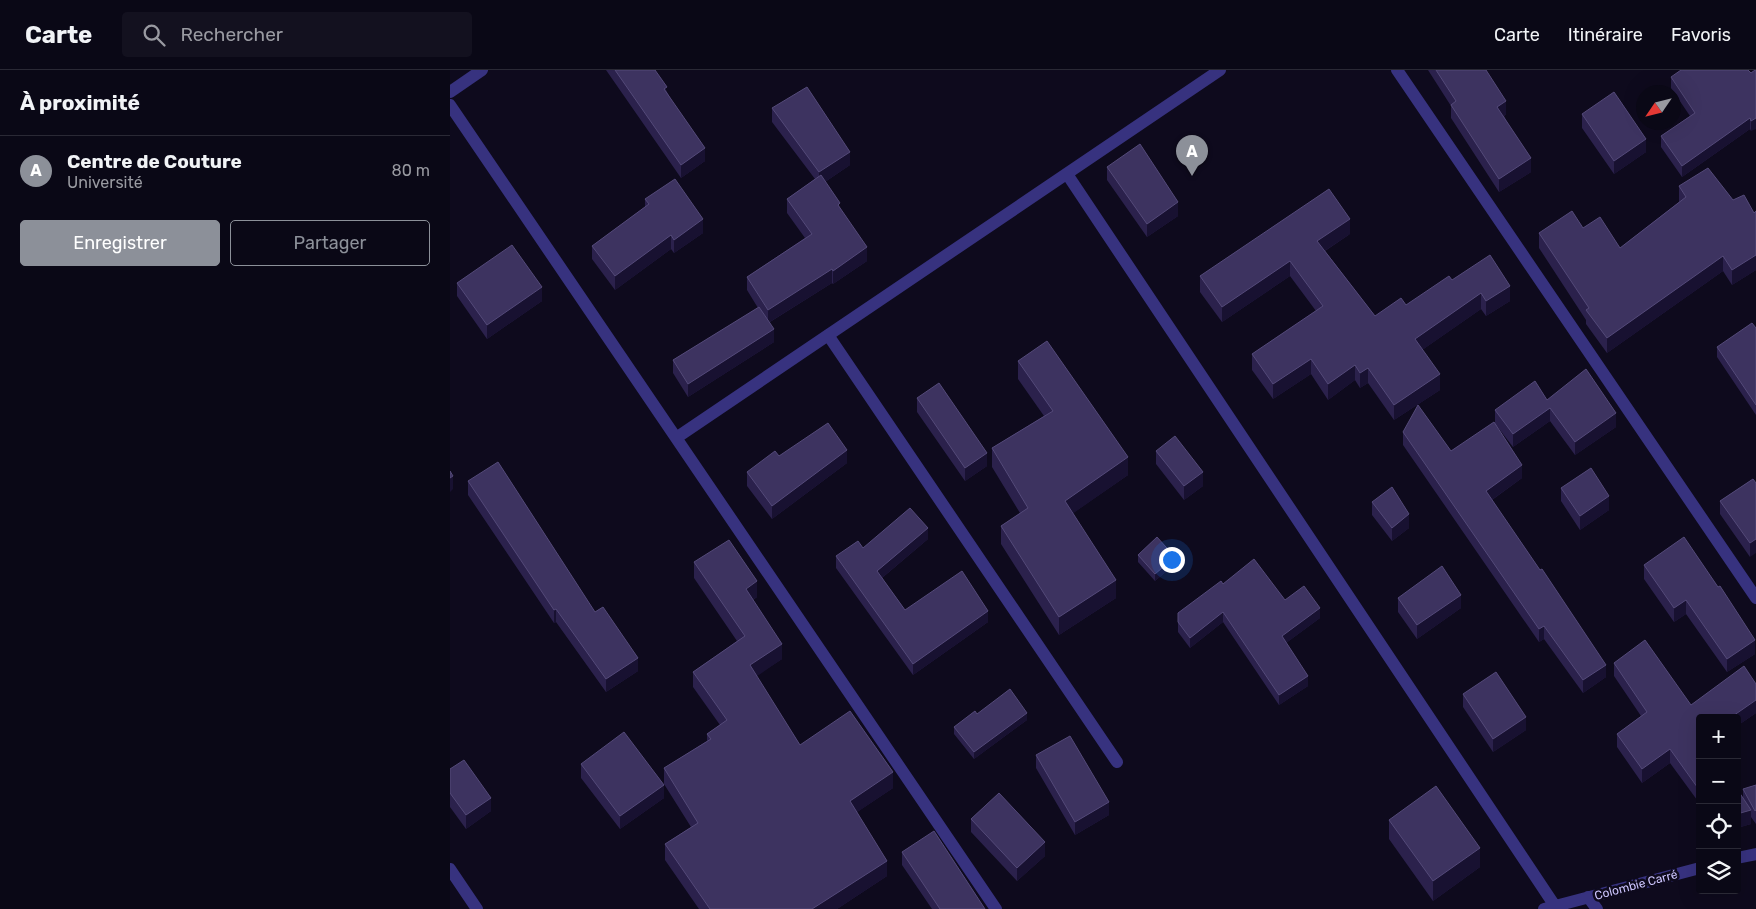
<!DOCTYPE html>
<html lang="fr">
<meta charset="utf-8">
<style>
:root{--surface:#0a0816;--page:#13111f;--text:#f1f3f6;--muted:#999aa1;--line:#2a2935;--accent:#8c9099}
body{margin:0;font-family:Rubik,sans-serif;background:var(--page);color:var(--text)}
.controls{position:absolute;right:15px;bottom:15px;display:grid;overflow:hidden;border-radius:5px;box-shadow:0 5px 20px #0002}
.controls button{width:45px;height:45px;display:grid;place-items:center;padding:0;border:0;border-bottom:1px solid var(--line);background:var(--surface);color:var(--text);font:25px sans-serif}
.compass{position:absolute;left:1186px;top:15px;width:45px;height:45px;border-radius:50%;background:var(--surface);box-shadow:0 5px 20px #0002;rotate:235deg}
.you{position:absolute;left:721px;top:489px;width:18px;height:18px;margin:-12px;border:4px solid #fff;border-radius:50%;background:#1a73e8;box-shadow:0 0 0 8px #1a73e833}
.badge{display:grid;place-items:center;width:32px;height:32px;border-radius:50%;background:var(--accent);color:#fff;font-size:16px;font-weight:700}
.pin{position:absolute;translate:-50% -41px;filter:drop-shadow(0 1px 2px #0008)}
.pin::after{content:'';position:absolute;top:26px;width:18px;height:15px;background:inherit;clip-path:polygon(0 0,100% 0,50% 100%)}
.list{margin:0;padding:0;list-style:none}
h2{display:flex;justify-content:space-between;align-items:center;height:65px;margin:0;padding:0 20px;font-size:21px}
h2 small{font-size:16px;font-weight:400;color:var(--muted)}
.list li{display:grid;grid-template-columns:32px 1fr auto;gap:15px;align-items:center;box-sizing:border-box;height:70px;padding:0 20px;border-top:1px solid var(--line)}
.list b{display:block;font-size:19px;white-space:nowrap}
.list p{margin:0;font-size:16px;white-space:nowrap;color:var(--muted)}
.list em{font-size:16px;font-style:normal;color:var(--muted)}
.actions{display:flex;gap:10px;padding:15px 20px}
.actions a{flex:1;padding:11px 0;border:1px solid var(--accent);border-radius:5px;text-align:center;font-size:18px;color:var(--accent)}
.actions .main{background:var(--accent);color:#fff}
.icon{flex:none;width:28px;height:28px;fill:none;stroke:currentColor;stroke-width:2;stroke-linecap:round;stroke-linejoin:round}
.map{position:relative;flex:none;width:1306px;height:839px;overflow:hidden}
header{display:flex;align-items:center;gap:30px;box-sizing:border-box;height:70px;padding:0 25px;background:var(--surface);border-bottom:1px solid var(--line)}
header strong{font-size:24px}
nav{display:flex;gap:28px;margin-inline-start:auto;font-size:18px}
.search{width:350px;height:45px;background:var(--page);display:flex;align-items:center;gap:12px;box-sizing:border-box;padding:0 18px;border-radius:5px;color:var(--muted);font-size:19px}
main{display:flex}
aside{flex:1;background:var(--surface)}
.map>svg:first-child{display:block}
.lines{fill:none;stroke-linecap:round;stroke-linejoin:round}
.minor{stroke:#37327f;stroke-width:12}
.wall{fill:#2b214c}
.shaded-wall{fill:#181131}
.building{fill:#3d3360;stroke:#544a79}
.labels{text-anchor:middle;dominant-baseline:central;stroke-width:5;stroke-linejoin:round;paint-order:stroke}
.street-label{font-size:12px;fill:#cec6ff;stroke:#0e0a1d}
</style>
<header>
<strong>Carte</strong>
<div class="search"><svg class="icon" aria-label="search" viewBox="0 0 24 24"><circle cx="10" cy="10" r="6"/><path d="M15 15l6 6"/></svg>Rechercher</div>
<nav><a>Carte</a><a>Itinéraire</a><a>Favoris</a></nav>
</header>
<main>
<aside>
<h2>À proximité<small></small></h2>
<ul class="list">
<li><span class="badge">A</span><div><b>Centre de Couture</b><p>Université</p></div><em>80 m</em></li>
</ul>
<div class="actions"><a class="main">Enregistrer</a><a>Partager</a></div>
</aside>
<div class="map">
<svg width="1306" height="839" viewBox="0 0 1306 839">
<rect width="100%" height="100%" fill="#0e0a1d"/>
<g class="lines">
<path class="minor" d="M947 0 1306 528
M0 22 32 0
M0 35 546 839
M617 104 1105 836
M378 265 667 692
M226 368 770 0
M1287 788 1306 784
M0 799 27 839
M1138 827 1147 839
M1094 839 1250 798"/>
</g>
<path class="wall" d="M156 0H205L255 91 231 108Z
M978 0H1036L1056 44 1054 46 1081 102 1049 122 1001 48V36Z
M1305 0 1301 61 1300 59 1232 107 1211 77V66L1240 46 1221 18V7L1301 3Z
M322 38 400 95 375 112 390 138 417 191 383 214 382 213 320 252 324 272 238 327 223 303V290L308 238 297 220V207L355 168 337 143V129L365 109 322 52Z
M1132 44 1196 82 1164 104 1132 58Z
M657 97 728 146 697 167 657 110Z
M1229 116 1283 130 1304 143 1306 141V200L1282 215 1273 201 1157 283 1136 254V250L1089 178V163L1133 158 1170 178 1229 132Z
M195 129 253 163 224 183 221 179 165 220 142 189V176L195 137Z
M900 164 875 181 925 246 956 235 1002 210 1060 231 1036 246 1031 239 972 280 990 320 944 350 918 313 910 318 905 310 878 330 861 304 823 329 802 300V284L866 241 840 206 772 252 750 222V206Z
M7 213 92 231 37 269 7 226Z
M1306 258V345L1267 287V277Z
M568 291 678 405 623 443 666 528 609 565 551 474V456L570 443 542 397V378L594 346 568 309Z
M467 328 537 396 515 411 467 342Z
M1097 330 1166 357 1125 385 1100 351 1063 377 1046 355 1072 408 1042 430 1156 607 1133 623 1094 569 1089 572 953 375V362L1001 381 1045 353V340Z
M706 381 753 416 734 430 706 394Z
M329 386 397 393 322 449 297 416V402Z
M1303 409 1300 487 1270 444V431Z
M18 411 145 542 188 601 156 622 106 552 104 553 18 425Z
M1111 418 1159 440 1130 460 1111 431Z
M922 432 959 458 942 471 922 445Z
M478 469 432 508 455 540 538 552 463 605 386 498V486L413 478Z
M688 485 725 494 705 511 688 492Z
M244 492 307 527 303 530 332 589 306 606 350 675 443 718 407 742 437 806 387 839H249L215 790V774L241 757 214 714V698L257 671V664L270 655 243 617V602L287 571 244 508Z
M1194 495 1268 517 1305 584 1277 602 1236 544 1224 552 1194 509Z
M948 528 1011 538 967 569 948 542Z
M835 530 870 548 836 573 858 616 829 635 773 552 740 578 728 562V543Z
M1164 593 1241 635 1306 643 1287 656V648H1250V734L1220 693 1192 713 1167 677V664L1191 646 1164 606Z
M1013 624 1076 660 1043 682 1013 637Z
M527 644 577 650 524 689 504 664V657Z
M586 685 659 745 625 765 586 698Z
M131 694 214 728 170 759 131 708Z
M0 699 41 741 16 759 0 737Z
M1306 715V754L1301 747V754L1287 758V719L1293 728V719Z
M521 749 595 786 567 811 521 762Z
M939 750 1030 797 983 831 939 769Z
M452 782 535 839H482L452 795Z"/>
<path class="shaded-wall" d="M1056 31V44L1047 50V37Z
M1300 48V59L1232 107V96Z
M1306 48V59L1301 61V51Z
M1196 69V82L1164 104V91Z
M255 78V91L231 108V95Z
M400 82V95L369 116V102Z
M1081 88V102L1049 122V109Z
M728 132V146L697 167V154Z
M253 149V163L224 183V170Z
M900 149V164L867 186V171Z
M221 165V179L165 220V206Z
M417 177V191L383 214V201Z
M1306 185V200L1282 215V200Z
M1273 186V201L1157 283V268Z
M840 191V206L772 252V237Z
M382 199V213L318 253V240Z
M1060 216V231L1036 246V231Z
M92 217V231L37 269V255Z
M1031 223V239L965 285V269Z
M324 259V272L238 327V314Z
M861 289V304L823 329V314Z
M905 295V310L878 330V314Z
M918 298V313L910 318V303Z
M990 304V320L944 350V335Z
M1100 338V351L1063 377V364Z
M1166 343V357L1125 385V372Z
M397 380V393L322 449V436Z
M537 383V396L515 411V398Z
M678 387V405L615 449V431Z
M1072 395V408L1036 434V421Z
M753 402V416L734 430V416Z
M3 406V419L0 422V408Z
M1159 426V440L1130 460V446Z
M959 444V458L942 471V458Z
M478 458V469L427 512V501Z
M1306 469V483L1300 487V473Z
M725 487V494L705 511V504Z
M666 510V528L609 565V547Z
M307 511V527L296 534V519Z
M1011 525V538L967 569V555Z
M1236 530V544L1224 552V538Z
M870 538V548L832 576V566Z
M106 539V552L104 553V540Z
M538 541V552L463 605V594Z
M773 542V552L740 578V568Z
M1094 556V569L1089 572V559Z
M1305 570V584L1277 602V589Z
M332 574V589L300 611V595Z
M188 588V601L156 622V609Z
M1156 595V607L1133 623V610Z
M858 606V616L829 635V625Z
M1306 630V643L1287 656V648H1280Z
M577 643V650L524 689V682Z
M1076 647V660L1043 682V669Z
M1220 679V693L1192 713V699Z
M443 702V718L400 747V731Z
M214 715V728L170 759V746Z
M41 728V741L16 759V745Z
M659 732V745L625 765V752Z
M1301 740V754L1287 758V744Z
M595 772V786L567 811V798Z
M1030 778V797L983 831V811Z
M437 791V806L387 839H362Z"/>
<path class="building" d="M165 0H205L217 17 214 19 255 78 231 95Z
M986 0H1036L1056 31 1047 37 1081 88 1049 109 1001 35 1006 31Z
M1231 0H1298L1301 3 1305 0H1306V48L1301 51 1300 48 1232 96 1211 66 1245 43 1221 7Z
M357 17 400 82 369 102 322 38Z
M1164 22 1196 69 1164 91 1132 44Z
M690 74 728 132 697 154 657 97Z
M1258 98 1283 130 1294 125 1304 143 1306 141V185L1282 200 1273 186 1157 268 1136 240 1139 238 1089 163 1122 141 1133 158 1150 147 1170 178 1236 127 1229 116Z
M371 105 390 133 388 135 417 177 383 201 382 199 318 240 297 207 362 164 337 129Z
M225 109 253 149 224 170 221 165 165 206 142 176 199 134 195 129Z
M879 119 900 149 867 171 925 246 951 228 956 235 999 206 1002 210 1040 185 1060 216 1036 231 1031 223 965 269 990 304 944 335 918 298 910 303 905 295 878 314 861 289 823 314 802 284 873 236 840 191 772 237 750 206Z
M62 175 92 217 37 255 7 213Z
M309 237 324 259 238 314 223 290Z
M1302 253 1306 258V335L1267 277Z
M597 271 678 387 615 431 666 510 609 547 551 456 578 438 542 378 603 341 568 291Z
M1136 299 1166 343 1125 372 1100 338 1063 364 1045 340 1085 311 1097 330Z
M489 313 537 383 515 398 467 328Z
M968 335 1001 381 1044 352 1072 395 1036 421 1090 500 1092 499 1156 595 1133 610 1094 556 1089 559 953 362Z
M378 353 397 380 322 436 297 402 325 381 329 386Z
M725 366 753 402 734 416 706 381Z
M48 392 145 542 153 537 188 588 156 609 106 539 104 540 18 411Z
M1141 398 1159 426 1130 446 1111 418Z
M0 401 3 406 0 408Z
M1303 409 1306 413V469L1300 473 1270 431Z
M942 417 959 444 942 458 922 432Z
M460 438 478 458 427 501 455 540 512 501 538 541 463 594 386 486 408 471 413 478Z
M707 467 725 487 705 504 688 485Z
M1234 467 1268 517 1270 516 1305 570 1277 589 1236 530 1224 538 1194 495Z
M279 470 307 511 296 519 332 574 300 595 350 675 400 641 443 702 400 731 437 791 362 839H260L215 774 248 753 214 698 261 669 257 664 277 650 243 602 295 566 244 492Z
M804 489 835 530 854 516 870 538 832 566 858 606 829 625 773 542 740 568 728 552V543L771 511 773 514Z
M992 496 1011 525 967 555 948 528Z
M1195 570 1241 635 1294 596 1306 614V630L1280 648H1250V721L1220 679 1192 699 1167 664 1197 642 1164 593Z
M1046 602 1076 647 1043 669 1013 624Z
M560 619 577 643 524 682 504 657 525 641 527 644Z
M174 662 214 715 170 746 131 694Z
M620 666 659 732 625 752 586 685Z
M14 690 41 728 16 745 0 723V699Z
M1306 715V740L1305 741 1293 719Z
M986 716 1030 778 983 811 939 750Z
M1287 719 1301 740 1287 744Z
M549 723 595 772 567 798 521 749Z
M484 761 535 839H490L452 782Z"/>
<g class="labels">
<g class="street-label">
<text transform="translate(1186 815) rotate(-15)">Colombie Carré</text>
</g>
</g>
</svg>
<div class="controls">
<button>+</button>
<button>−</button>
<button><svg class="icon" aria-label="locate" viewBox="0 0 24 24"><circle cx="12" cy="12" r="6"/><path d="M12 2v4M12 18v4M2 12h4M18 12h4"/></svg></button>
<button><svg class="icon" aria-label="layers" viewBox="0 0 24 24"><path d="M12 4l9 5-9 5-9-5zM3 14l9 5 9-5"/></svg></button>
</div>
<svg class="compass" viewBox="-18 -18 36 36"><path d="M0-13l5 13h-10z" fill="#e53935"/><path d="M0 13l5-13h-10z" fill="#999aa1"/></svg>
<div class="you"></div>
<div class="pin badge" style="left:742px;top:106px">A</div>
</div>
</main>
